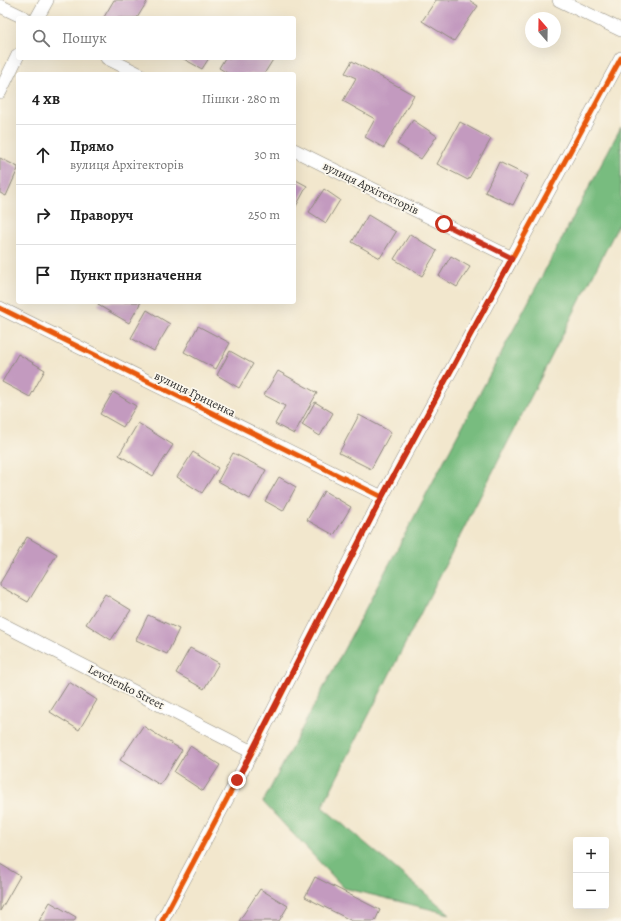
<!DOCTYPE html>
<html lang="uk">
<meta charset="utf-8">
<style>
:root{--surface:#fff;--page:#f6f6f6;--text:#222;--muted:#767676;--line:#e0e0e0}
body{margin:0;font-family:Alegreya,serif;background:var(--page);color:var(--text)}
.controls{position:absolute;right:12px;bottom:12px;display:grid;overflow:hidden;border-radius:4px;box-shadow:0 4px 16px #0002}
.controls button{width:36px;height:36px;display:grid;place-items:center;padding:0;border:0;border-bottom:1px solid var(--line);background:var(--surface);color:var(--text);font:20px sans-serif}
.compass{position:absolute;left:525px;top:12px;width:36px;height:36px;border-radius:50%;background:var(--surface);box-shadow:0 4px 16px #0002;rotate:340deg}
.stop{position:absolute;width:12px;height:12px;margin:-9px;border:3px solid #c8321e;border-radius:50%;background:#fff}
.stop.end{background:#c8321e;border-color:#fff;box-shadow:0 1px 4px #0008}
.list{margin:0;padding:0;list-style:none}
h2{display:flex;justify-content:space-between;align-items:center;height:52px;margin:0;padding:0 16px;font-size:17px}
h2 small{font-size:13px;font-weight:400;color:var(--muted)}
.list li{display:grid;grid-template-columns:26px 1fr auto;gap:12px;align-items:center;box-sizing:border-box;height:60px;padding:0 16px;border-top:1px solid var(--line)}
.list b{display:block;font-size:15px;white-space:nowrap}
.list p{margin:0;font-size:13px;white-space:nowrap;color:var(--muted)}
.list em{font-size:13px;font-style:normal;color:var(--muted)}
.icon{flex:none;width:22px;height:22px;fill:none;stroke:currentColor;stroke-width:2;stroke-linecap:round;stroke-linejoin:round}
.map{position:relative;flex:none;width:621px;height:921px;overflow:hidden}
.search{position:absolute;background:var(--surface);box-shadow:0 4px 16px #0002;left:16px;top:16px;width:280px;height:44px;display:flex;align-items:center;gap:10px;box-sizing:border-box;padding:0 14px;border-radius:4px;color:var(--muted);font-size:15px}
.panel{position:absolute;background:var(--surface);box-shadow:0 4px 16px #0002;left:16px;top:72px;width:280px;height:232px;border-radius:4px}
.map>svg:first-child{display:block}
.forest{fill:#78bc7f;stroke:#527455}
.building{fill:#c39abf}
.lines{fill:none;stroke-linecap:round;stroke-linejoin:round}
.minor-casing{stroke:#8e897c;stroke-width:14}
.minor{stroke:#fff;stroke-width:13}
.cycleway-casing{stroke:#fbf7ec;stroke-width:8}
.cycleway{stroke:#e8590c;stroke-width:5}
.route{stroke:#c8321e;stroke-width:5}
.labels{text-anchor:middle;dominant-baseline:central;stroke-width:3.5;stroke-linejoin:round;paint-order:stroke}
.street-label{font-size:12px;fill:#2b2b2b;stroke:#fbf7ec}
</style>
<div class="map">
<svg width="621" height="921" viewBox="0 0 621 921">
<rect width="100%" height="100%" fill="#fbf7ec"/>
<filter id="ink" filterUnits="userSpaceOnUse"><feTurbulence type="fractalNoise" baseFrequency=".025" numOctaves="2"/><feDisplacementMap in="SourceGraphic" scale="8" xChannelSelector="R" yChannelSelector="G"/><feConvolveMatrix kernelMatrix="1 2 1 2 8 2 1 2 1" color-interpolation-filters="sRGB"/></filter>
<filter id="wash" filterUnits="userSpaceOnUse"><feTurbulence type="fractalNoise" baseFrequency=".012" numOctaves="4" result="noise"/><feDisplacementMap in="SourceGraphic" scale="16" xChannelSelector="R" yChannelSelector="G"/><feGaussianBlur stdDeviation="0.9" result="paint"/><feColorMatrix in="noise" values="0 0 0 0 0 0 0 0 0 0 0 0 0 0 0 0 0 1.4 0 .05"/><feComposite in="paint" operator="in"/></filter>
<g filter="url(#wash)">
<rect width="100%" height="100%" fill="#f2e7cd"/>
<path class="forest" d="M621 127V220L322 807 450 914 344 888 263 802Z"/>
<g id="blocks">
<path class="building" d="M114 0H148L137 18H106L104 17Z
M436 0H469L478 6 454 41 422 21Z
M182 58H209L202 69Z
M225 58H274L264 74H229L219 68Z
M352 61 414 95 384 148 365 137 375 119 343 101 356 78 345 73Z
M413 120 437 136 421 159 397 144Z
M460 122 491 139 468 180 437 164Z
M0 158 18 167V169L6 196 0 193Z
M499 162 528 176 513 205 485 192Z
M294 179 307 186 294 210Z
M324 189 340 200 326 223 309 212Z
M368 215 396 232 380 258 352 242Z
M410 234 437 251 422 276 394 259Z
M451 256 470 267 457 287 439 276Z
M100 302H141L129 323 98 305Z
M147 310 170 324 154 351 131 338Z
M198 326 230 343 216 369 184 352Z
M230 351 253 364 239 388 217 375Z
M18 354 45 370 30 397 2 382Z
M278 371 317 393 294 434 275 424 285 406 264 395Z
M113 392 136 406 123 427 100 414Z
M315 402 333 413 320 436 302 425Z
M359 415 391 432 371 469 339 453Z
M138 423 173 445 153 476 119 455Z
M193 452 218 468 202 493 177 477Z
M233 453 266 470 250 499 218 481Z
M279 477 296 487 283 511 265 501Z
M324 491 351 507 334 535 307 520Z
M27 537 57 554 28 602 0 586V583Z
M105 594 131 610 111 640 86 624Z
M148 615 179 629 167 654 136 640Z
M190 648 219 663 204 689 176 673Z
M69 682 97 700 79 730 50 712Z
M143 726 182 750 160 785 120 760Z
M190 746 220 765 203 791 174 772Z
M0 864 20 876 0 911Z
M315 877 380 910 375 921H352L305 897Z
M260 889 288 906 279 921H239Z
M50 902 76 917 74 921H39Z"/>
</g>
</g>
<g filter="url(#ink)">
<use href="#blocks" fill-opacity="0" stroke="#8e897c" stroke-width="1"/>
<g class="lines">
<defs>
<path id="minor" d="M559 0 621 30
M0 6 25 18
M37 18 47 0
M107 58 139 74
M0 92 18 55
M294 150 512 258
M0 308 382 497
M0 623 252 752
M162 921 252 752 382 497 621 58"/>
</defs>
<use href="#minor" class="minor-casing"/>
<use href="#minor" class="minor"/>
<defs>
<path id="cycleway" d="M0 308 382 497
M162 921 252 752 382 497 621 58"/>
</defs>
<use href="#cycleway" class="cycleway-casing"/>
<use href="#cycleway" class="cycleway"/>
</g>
</g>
<g class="lines" filter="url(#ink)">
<path class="route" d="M237 780 382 497 512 258 444 224"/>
</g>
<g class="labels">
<g class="street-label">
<text transform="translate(371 188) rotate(26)">вулиця Архітекторів</text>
<text transform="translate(195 394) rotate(26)">вулиця Гриценка</text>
<text transform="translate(126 687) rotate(27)">Levchenko Street</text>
</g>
</g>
</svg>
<div class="controls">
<button>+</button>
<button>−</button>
</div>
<svg class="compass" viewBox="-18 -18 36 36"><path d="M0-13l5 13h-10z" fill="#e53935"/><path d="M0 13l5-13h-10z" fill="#767676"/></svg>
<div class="stop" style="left:444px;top:224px"></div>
<div class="stop end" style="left:237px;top:780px"></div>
<div class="search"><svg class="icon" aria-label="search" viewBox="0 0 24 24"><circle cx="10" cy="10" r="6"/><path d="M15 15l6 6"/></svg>Пошук</div>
<section class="panel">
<h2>4 хв<small>Пішки · 280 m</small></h2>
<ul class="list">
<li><svg class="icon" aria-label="ahead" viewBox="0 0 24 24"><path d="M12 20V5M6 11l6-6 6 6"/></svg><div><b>Прямо</b><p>вулиця Архітекторів</p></div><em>30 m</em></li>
<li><svg class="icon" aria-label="right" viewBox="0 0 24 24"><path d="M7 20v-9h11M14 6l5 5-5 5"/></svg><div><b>Праворуч</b></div><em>250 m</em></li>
<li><svg class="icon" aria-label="arrive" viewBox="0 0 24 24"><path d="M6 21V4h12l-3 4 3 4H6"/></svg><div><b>Пункт призначення</b></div></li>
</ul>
</section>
</div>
